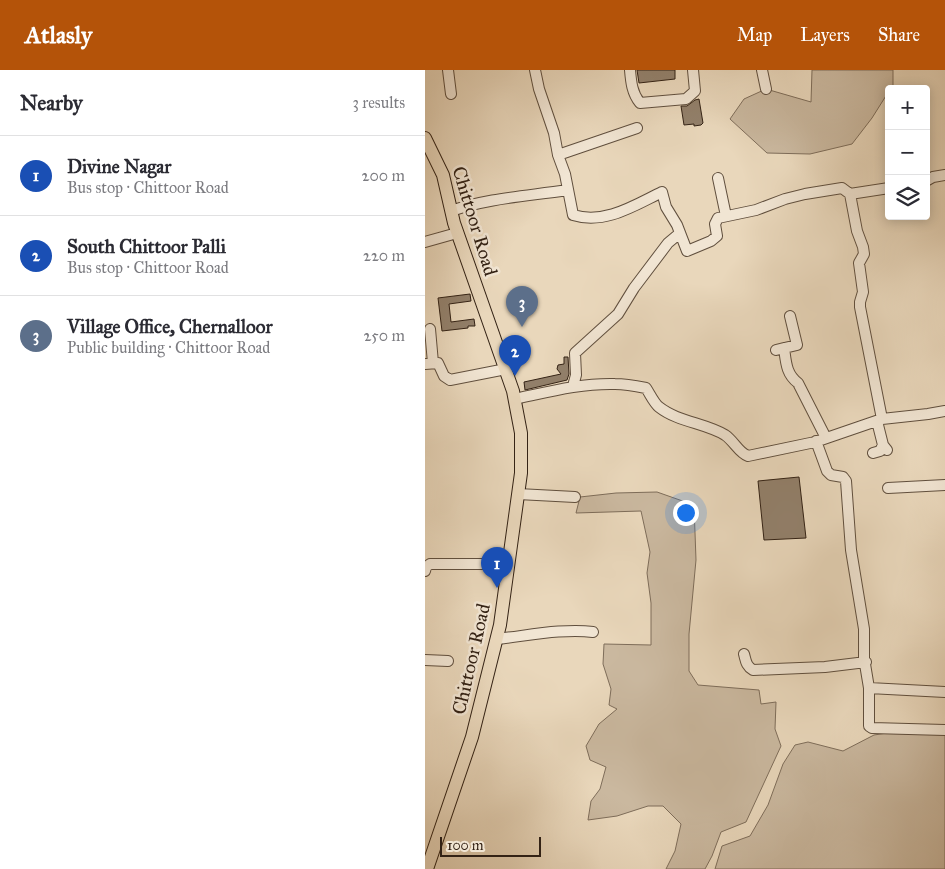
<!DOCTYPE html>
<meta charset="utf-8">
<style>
:root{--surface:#fff;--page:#f2f2f3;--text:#2b2b33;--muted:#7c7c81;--line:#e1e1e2;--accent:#b45309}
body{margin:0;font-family:"IM FELL Great Primer",serif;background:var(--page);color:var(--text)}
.controls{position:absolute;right:15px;top:15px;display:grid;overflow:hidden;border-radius:5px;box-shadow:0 2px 12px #0003}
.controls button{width:45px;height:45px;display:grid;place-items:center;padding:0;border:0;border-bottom:1px solid var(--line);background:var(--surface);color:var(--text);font:25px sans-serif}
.scale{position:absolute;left:15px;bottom:12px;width:101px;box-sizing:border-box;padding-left:5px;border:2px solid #332215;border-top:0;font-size:14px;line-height:18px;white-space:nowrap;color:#332215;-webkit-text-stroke:4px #f1e5d3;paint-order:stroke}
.you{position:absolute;left:260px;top:442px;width:18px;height:18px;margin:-12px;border:4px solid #fff;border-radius:50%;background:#1a73e8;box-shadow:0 0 0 8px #1a73e833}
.badge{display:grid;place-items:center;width:32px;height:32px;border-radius:50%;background:var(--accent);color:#fff;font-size:16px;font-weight:700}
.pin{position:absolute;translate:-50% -41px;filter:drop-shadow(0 1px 2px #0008)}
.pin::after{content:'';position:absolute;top:26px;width:18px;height:15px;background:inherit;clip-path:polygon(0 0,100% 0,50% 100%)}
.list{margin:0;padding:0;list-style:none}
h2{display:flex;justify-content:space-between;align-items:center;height:65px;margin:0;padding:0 20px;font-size:21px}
h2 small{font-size:16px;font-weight:400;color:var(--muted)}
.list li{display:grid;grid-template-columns:32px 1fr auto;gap:15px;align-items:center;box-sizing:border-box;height:80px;padding:0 20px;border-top:1px solid var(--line)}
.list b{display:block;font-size:19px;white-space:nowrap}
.list p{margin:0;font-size:16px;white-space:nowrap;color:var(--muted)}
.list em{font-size:16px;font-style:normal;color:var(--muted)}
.icon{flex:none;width:28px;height:28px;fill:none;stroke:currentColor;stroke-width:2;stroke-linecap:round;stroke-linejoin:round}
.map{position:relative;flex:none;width:520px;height:799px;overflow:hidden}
header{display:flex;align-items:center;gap:30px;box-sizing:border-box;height:70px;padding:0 25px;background:var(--accent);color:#fff}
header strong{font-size:24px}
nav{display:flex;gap:28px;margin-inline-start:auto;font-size:18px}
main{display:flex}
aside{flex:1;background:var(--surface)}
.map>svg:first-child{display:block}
.green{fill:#cab89f;stroke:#7e6d5a}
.building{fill:#92806b;stroke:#332215}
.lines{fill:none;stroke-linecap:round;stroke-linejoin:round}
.minor-casing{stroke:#604f3e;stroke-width:12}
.major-casing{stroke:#332215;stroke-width:14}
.minor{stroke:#f1e5d3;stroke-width:10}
.major{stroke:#e9d7bb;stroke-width:12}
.labels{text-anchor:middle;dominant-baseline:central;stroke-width:5;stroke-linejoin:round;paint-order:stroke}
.street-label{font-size:19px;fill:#332215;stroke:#f1e5d3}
</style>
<header>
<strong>Atlasly</strong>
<nav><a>Map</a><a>Layers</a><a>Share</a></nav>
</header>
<main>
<aside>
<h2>Nearby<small>3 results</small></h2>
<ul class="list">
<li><span class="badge" style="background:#1a4fb4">1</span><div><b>Divine Nagar</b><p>Bus stop · Chittoor Road</p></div><em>200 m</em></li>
<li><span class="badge" style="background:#1a4fb4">2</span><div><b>South Chittoor Palli</b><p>Bus stop · Chittoor Road</p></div><em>220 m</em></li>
<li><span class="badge" style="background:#5c6f8a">3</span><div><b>Village Office, Chernalloor</b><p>Public building · Chittoor Road</p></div><em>250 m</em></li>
</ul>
</aside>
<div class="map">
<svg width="520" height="799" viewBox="0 0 520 799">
<rect width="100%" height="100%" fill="#e9d7bb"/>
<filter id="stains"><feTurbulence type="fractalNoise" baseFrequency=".004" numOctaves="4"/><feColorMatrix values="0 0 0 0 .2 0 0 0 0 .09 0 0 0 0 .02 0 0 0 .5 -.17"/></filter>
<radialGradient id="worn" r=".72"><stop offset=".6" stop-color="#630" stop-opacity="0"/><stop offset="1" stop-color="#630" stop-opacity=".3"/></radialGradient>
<path class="green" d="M387 0H468V15L464 19V21L447 48 427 74 385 84 342 83 305 49 319 29 341 19 386 32Z
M232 422 269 435 271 490 264 564V601L273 615 334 620 336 634 351 632 350 659 356 676 321 752 296 762 287 786 280 799H241L250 781 256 754 238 736H223L192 746 163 750 166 731 175 719 181 697 165 690 161 676 174 654 192 639 184 635 186 619 178 594 179 574 226 575V533L222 503 225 482 216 441 151 443 155 427 191 423Z
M482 660 520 661V799H290L297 776 325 766 343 735 358 694 370 675 383 672 418 681 449 665Z"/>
<path class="building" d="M212 0H250V9L214 13Z
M274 29 278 53 276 55 269 56V54L259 55 256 36H262L270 30Z
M45 224 46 231 24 234 26 252 49 249 50 256H43V258L17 261 13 228Z
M139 287H143L144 304 142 310 100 320 99 312 136 304 132 299 133 295 139 294Z
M374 407 381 468 339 470 333 411Z"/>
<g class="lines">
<defs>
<path id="minor" d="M23 0 26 24
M110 0 114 19 129 63 133 85 140 104 148 145C180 155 210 135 237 122L241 137 252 155 262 181 286 171 292 166 290 154 293 148 331 140 360 129 380 124 417 118 425 124 464 118
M205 0C206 12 207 23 215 33L261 29 270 21 268 0
M337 0 341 19
M133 85 212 58
M293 108 301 146
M501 111 508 107 520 105
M425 124 432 161 438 177 439 184 434 193 438 222 435 232V237L457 349
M26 141C63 128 104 126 142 120
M0 172 32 163
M365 246 372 275 351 280 359 278C361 292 361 304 373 313L401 368
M5 259 8 293
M0 294 13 293 19 306 25 310 81 299
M148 316 151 305 150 283 193 244 209 218 243 173 255 163
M90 329C123 322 156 313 190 314 200 314 211 316 221 318 225 324 229 333 234 337 253 352 280 353 300 365 309 371 314 383 323 386L390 372 457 349 503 344 520 341
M452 351 458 375 462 380
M391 371 402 401 406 405 418 407 421 411 426 480 439 559V588L444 618V656L447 658 520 660
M448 383 455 381 458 375
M463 418 520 415
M93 424 150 427
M0 501 1 497 5 494H83
M71 569C101 566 139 558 168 562
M319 584C321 591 321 596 328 600L400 597 441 592
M0 590 23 591
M444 618 520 622"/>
<path id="major" d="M0 68 18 105 29 153 88 321 96 363V403L75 555 47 667 2 799"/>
</defs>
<use href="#minor" class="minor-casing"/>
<use href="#major" class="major-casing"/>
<use href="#minor" class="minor"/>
<use href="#major" class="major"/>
</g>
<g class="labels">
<g class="street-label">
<text transform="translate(50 151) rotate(73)">Chittoor Road</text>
<text transform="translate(46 589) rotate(-77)">Chittoor Road</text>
</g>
</g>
<rect width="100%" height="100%" filter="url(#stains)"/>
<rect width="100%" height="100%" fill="url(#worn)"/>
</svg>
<div class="controls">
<button>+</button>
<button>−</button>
<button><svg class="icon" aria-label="layers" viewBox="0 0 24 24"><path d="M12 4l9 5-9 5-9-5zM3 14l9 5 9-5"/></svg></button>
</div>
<div class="scale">100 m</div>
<div class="you"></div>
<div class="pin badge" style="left:72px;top:518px;background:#1a4fb4">1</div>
<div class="pin badge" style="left:90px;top:306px;background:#1a4fb4">2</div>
<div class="pin badge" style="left:97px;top:257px;background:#5c6f8a">3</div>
</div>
</main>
